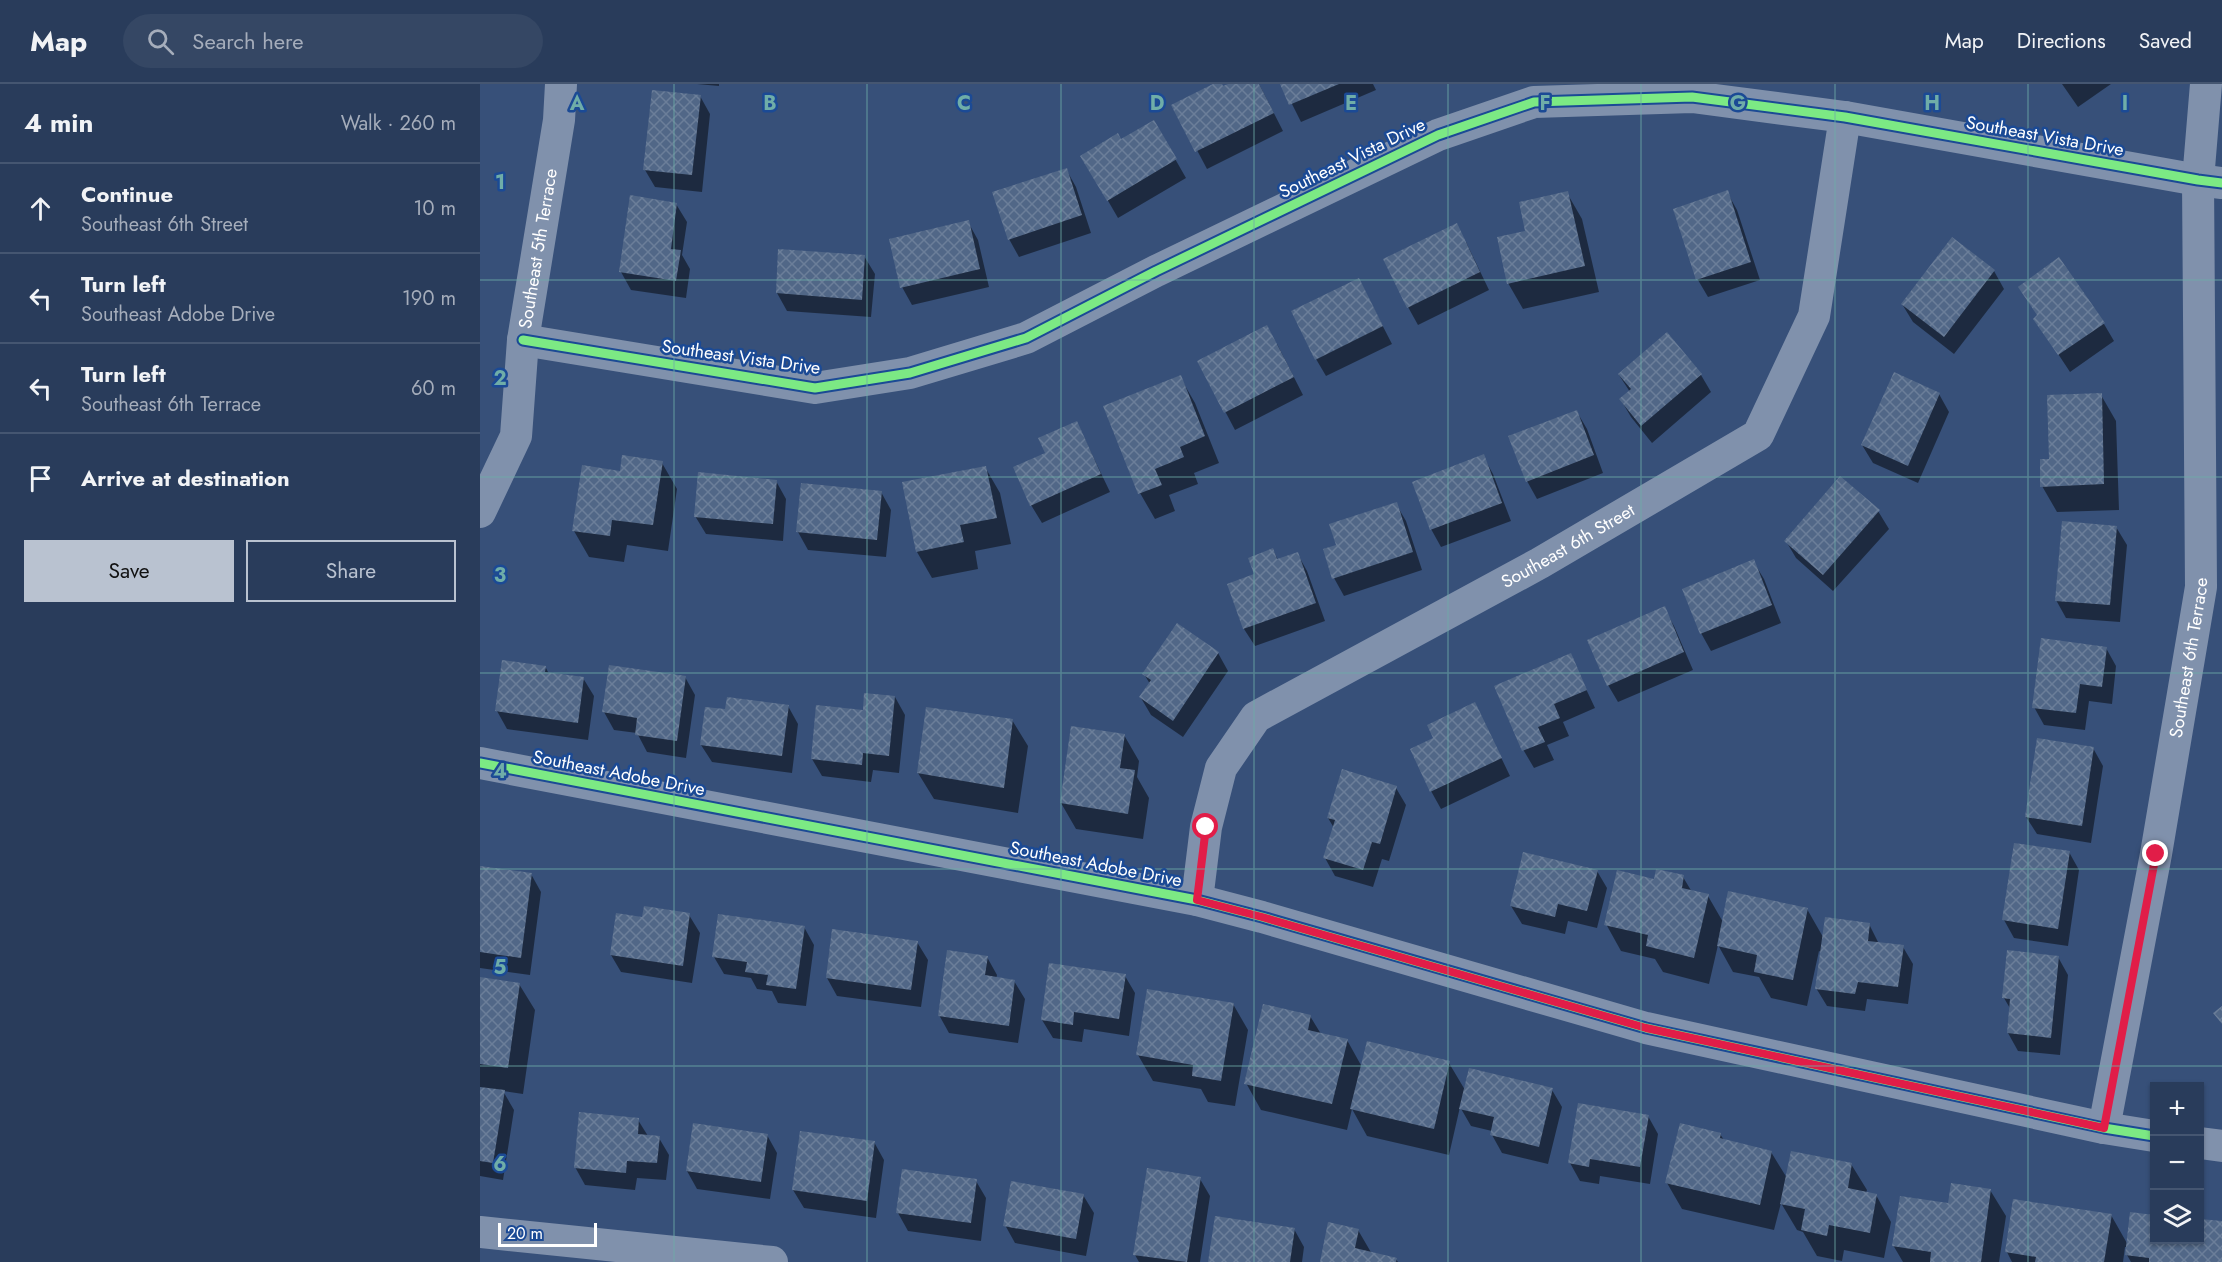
<!DOCTYPE html>
<meta charset="utf-8">
<style>
:root{--surface:#293c5b;--page:#354764;--text:#f1f3f6;--muted:#a5adbb;--line:#455671;--accent:#b9c2d0}
body{margin:0;font-family:Jost,sans-serif;background:var(--page);color:var(--text)}
.controls{position:absolute;right:18px;bottom:18px;display:grid;overflow:hidden;border-radius:0px;box-shadow:0 2px 4px #0004}
.controls button{width:54px;height:54px;display:grid;place-items:center;padding:0;border:0;border-bottom:2px solid var(--line);background:var(--surface);color:var(--text);font:30px sans-serif}
.scale{position:absolute;left:18px;bottom:15px;width:99px;box-sizing:border-box;padding-left:6px;border:3px solid #fff;border-top:0;font-size:16px;line-height:21px;white-space:nowrap;color:#fff;-webkit-text-stroke:4px #1b4a95;paint-order:stroke}
.stop{position:absolute;width:18px;height:18px;margin:-14px;border:4px solid #e11d48;border-radius:50%;background:#fff}
.stop.end{background:#e11d48;border-color:#fff;box-shadow:0 2px 6px #0008}
.list{margin:0;padding:0;list-style:none}
h2{display:flex;justify-content:space-between;align-items:center;height:78px;margin:0;padding:0 24px;font-size:26px}
h2 small{font-size:20px;font-weight:400;color:var(--muted)}
.list li{display:grid;grid-template-columns:39px 1fr auto;gap:18px;align-items:center;box-sizing:border-box;height:90px;padding:0 24px;border-top:2px solid var(--line)}
.list b{display:block;font-size:22px;white-space:nowrap}
.list p{margin:0;font-size:20px;white-space:nowrap;color:var(--muted)}
.list em{font-size:20px;font-style:normal;color:var(--muted)}
.actions{display:flex;gap:12px;padding:18px 24px}
.actions a{flex:1;padding:14px 0;border:2px solid var(--accent);border-radius:0px;text-align:center;font-size:21px;color:var(--accent)}
.actions .main{background:var(--accent);color:#111}
.icon{flex:none;width:33px;height:33px;fill:none;stroke:currentColor;stroke-width:2;stroke-linecap:round;stroke-linejoin:round}
.map{position:relative;flex:none;width:1742px;height:1178px;overflow:hidden}
header{display:flex;align-items:center;gap:36px;box-sizing:border-box;height:84px;padding:0 30px;background:var(--surface);border-bottom:2px solid var(--line)}
header strong{font-size:28px}
nav{display:flex;gap:33px;margin-inline-start:auto;font-size:21px}
.search{width:420px;height:54px;background:var(--page);display:flex;align-items:center;gap:15px;box-sizing:border-box;padding:0 21px;border-radius:33px;color:var(--muted);font-size:22px}
main{display:flex}
aside{flex:1;background:var(--surface)}
.map>svg:first-child{display:block}
.shadow{fill:#0007}
.building{fill:url(#building-cross-hatch)}
.lines{fill:none;stroke-linecap:round;stroke-linejoin:round}
.minor{stroke:#8091ac;stroke-width:32}
.cycleway-casing{stroke:#1b4a95;stroke-width:13}
.cycleway{stroke:#7ce984;stroke-width:9}
.route{stroke:#e11d48;stroke-width:8}
.grid{fill:none;stroke:#6fada8;stroke-width:1.5;stroke-opacity:0.55}
.labels{text-anchor:middle;dominant-baseline:central;stroke-width:5;stroke-linejoin:round;paint-order:stroke}
.street-label{font-size:18px;fill:#fff;stroke:#1b4a95}
.grid-label{font-size:20px;text-anchor:middle;font-weight:bold;fill:#6fada8;stroke:#1b4a95;stroke-width:5;stroke-linejoin:round;paint-order:stroke}
</style>
<header>
<strong>Map</strong>
<div class="search"><svg class="icon" aria-label="search" viewBox="0 0 24 24"><circle cx="10" cy="10" r="6"/><path d="M15 15l6 6"/></svg>Search here</div>
<nav><a>Map</a><a>Directions</a><a>Saved</a></nav>
</header>
<main>
<aside>
<h2>4 min<small>Walk · 260 m</small></h2>
<ul class="list">
<li><svg class="icon" aria-label="ahead" viewBox="0 0 24 24"><path d="M12 20V5M6 11l6-6 6 6"/></svg><div><b>Continue</b><p>Southeast 6th Street</p></div><em>10 m</em></li>
<li><svg class="icon" aria-label="left" viewBox="0 0 24 24"><path d="M17 20v-9H6M10 6l-5 5 5 5"/></svg><div><b>Turn left</b><p>Southeast Adobe Drive</p></div><em>190 m</em></li>
<li><svg class="icon" aria-label="left" viewBox="0 0 24 24"><path d="M17 20v-9H6M10 6l-5 5 5 5"/></svg><div><b>Turn left</b><p>Southeast 6th Terrace</p></div><em>60 m</em></li>
<li><svg class="icon" aria-label="arrive" viewBox="0 0 24 24"><path d="M6 21V4h12l-3 4 3 4H6"/></svg><div><b>Arrive at destination</b></div></li>
</ul>
<div class="actions"><a class="main">Save</a><a>Share</a></div>
</aside>
<div class="map">
<svg width="1742" height="1178" viewBox="0 0 1742 1178">
<defs>
<pattern id="building-cross-hatch" width="8" height="8" patternUnits="userSpaceOnUse" patternTransform="scale(1.5)"><rect width="8" height="8" fill="#516787"/><path d="M0 0l8 8M0 8l8-8" fill="none" stroke="#6b7e99"/></pattern>
</defs>
<rect width="100%" height="100%" fill="#375079"/>
<path class="shadow" d="M217 0H239V2Z
M736 0H741L743 4 751 0H779L803 47 727 85 693 21Z
M802 0H893L896 6 821 38Z
M1582 0H1631L1598 23Z
M220 12 230 30 222 108 175 103 165 86Z
M674 38 706 94 638 134 602 72 641 57Z
M586 85 596 103 611 149 539 173 529 155Z
M1247 108 1257 126 1280 196 1228 213 1218 196 1195 125Z
M1087 109 1102 135 1119 208 1043 225 1028 199 1047 148Z
M196 120 207 138 202 171 210 185 206 214 151 206 141 188Z
M488 138 498 156 509 203 432 221 422 203Z
M986 158 1009 206 938 241 928 223Z
M384 172 395 190 391 233 307 227 297 209Z
M1514 187 1524 205 1474 270 1433 238 1422 220Z
M879 196 912 260 846 292 836 275Z
M1558 232 1624 240 1634 257 1590 288 1555 235Z
M1187 250 1221 291 1231 308 1172 359 1151 333 1141 316 1150 308 1139 291Z
M797 260 823 311 755 346 719 278Z
M700 293 715 319 739 379 714 389 718 400 689 411 695 427 675 435 660 409Z
M1459 310 1469 328 1438 399 1393 379 1382 361Z
M1621 311 1636 337 1639 426 1577 428 1562 402Z
M1097 328 1107 345 1123 389 1057 415 1047 397Z
M597 339 630 408 562 439 551 421 567 369Z
M1003 372 1013 390 1031 437 961 463 951 445Z
M182 379 197 405 188 467 147 461 144 478 109 473 94 447 141 389Z
M505 383 520 409 531 460 495 467 498 485 452 494 437 468Z
M296 397 306 415 303 457 226 450 215 432Z
M401 408 411 426 406 473 328 466 318 448Z
M916 420 926 437 942 486 864 512 854 494Z
M1398 427 1409 445 1353 507 1316 474 1306 457Z
M1636 443 1647 461 1640 538 1586 534 1576 516Z
M793 466 798 476 817 469 827 487 845 537 775 562 764 545 749 501 776 491Z
M1273 477 1284 495 1301 539 1231 567 1221 549Z
M1184 524 1194 542 1213 586 1138 618 1128 601Z
M1626 564 1636 582 1632 620 1609 617 1605 646 1564 641 1554 623Z
M738 569 748 587 703 653 671 631 661 614 670 600 664 590Z
M1090 571 1115 624 1083 638 1089 652 1067 661 1074 676 1054 684 1044 667 1016 603Z
M66 584 69 590 103 594 114 612 108 656 27 645 17 627Z
M205 593 215 611 206 674 167 668 157 649 134 646 124 628Z
M415 613 425 631 419 689 393 686 391 698 342 692 332 675 384 628Z
M308 622 318 640 312 689 232 678 221 661 247 627Z
M532 636 548 662 538 729 454 715 438 689Z
M1004 638 1030 692 961 725 951 707 955 655Z
M644 651 659 677 657 693 669 714 663 755 596 745 581 719Z
M1613 664 1623 682 1611 759 1557 750 1546 733Z
M916 704 926 721 909 777 902 775 893 803 855 792 845 774 854 744 848 734Z
M1589 768 1599 786 1588 862 1534 854 1524 836Z
M1117 787 1127 804 1117 844 1088 837 1085 850 1042 840 1031 822Z
M51 790 61 808 50 891 0 884V794Z
M1203 793 1212 808 1228 812 1243 838 1327 825 1343 853 1389 840 1399 860 1423 863 1433 880 1428 920 1387 915 1385 927 1347 922 1336 904 1341 868 1339 867 1327 922 1291 914 1279 893 1253 888 1238 861 1229 900 1183 888 1175 875 1141 867 1126 840 1175 796Z
M209 831 220 849 212 899 141 888 131 871 163 834Z
M324 843 334 861 326 922 298 919 292 907 277 905 271 894 244 890 234 873Z
M437 858 448 876 441 923 357 912 347 894Z
M507 873 517 891 516 895 534 897 545 915 538 959 469 949 459 931Z
M1578 873 1588 891 1580 971 1538 967 1528 949 1531 926 1524 914Z
M645 892 655 909 649 952 604 945 602 958 573 954 562 936Z
M0 895 39 900 55 926 43 1010 23 1007 34 1026 23 1096 0 1092Z
M753 920 768 946 755 1022 728 1018 721 1005 673 997 658 971Z
M830 932 841 950 867 956 882 983 969 979 985 1006H1072L1082 1023 1068 1080 1022 1069 1012 1051V1047L991 1042 980 1023 969 1071 887 1052 872 1025 867 1046 781 1026 766 999Z
M1168 1032 1178 1050 1170 1100 1120 1092 1119 1100 1100 1097 1090 1079Z
M158 1036 168 1052 179 1054 189 1071 186 1096 157 1094 155 1106 105 1101 95 1083Z
M1240 1050 1244 1056 1291 1068 1307 1094 1371 1080 1387 1106 1386 1109 1396 1111 1411 1138 1404 1174 1364 1166 1362 1177 1337 1172 1323 1148 1317 1146 1301 1119 1294 1146 1202 1125 1187 1099Z
M287 1051 297 1069 290 1115 217 1105 207 1087Z
M394 1058 404 1076 396 1134 324 1124 313 1106Z
M720 1095 730 1112 720 1178H659L655 1171Z
M496 1097 506 1114 501 1157 428 1147 418 1129Z
M1510 1106 1526 1132 1519 1178H1423L1413 1161 1469 1121Z
M603 1111 614 1129 606 1172 535 1159 525 1141Z
M1651 1130 1674 1132V1156H1720V1137L1742 1139V1178H1651L1647 1171 1648 1163H1645L1643 1178H1532L1527 1168 1631 1131 1648 1161Z
M814 1145 824 1163 822 1178H729Z
M878 1146 892 1170 916 1175 918 1178H841Z"/>
<path class="building" d="M733 0H742L743 2 748 0H779L794 29 715 68 691 21Z
M800 0H859L809 21Z
M172 6 221 11 212 91 163 86Z
M674 36 697 75 627 117 600 72 638 49 641 55Z
M587 84 602 131 528 156 512 108Z
M1248 106 1271 178 1216 196 1193 125Z
M1088 107 1105 182 1027 200 1017 153 1045 147 1039 118Z
M150 111 197 119 191 165 201 166 196 197 139 188Z
M489 136 500 185 420 204 409 155Z
M977 139 1000 188 927 224 903 175Z
M1472 153 1515 186 1464 253 1421 220Z
M298 165 385 171 382 216 296 209Z
M1579 173 1625 239 1578 271 1553 235 1557 231 1538 203Z
M879 194 903 242 835 276 811 227Z
M787 241 814 293 744 329 717 277Z
M1187 248 1222 290 1161 342 1139 315 1151 305 1138 290Z
M1414 288 1460 309 1428 382 1381 361Z
M701 291 725 352 700 363 704 373 675 385 682 401 658 410 623 322Z
M1622 309 1624 400 1560 403V375H1569L1567 311Z
M1097 326 1114 371 1046 398 1028 352Z
M597 337 621 390 550 422 533 383 565 369 558 354Z
M1004 370 1022 419 950 446 932 398Z
M142 371 183 377 173 441 132 436 130 452 92 447 102 381 140 387Z
M506 382 517 434 480 441 484 458 436 468 422 398Z
M218 388 297 396 293 440 214 433Z
M1360 392 1400 426 1343 491 1304 457Z
M321 399 402 407 397 456 316 448Z
M917 418 933 468 852 495 843 465 856 461 849 440Z
M1582 437 1637 442 1630 521 1575 517Z
M793 464 797 475 818 468 836 519 763 545 747 500 774 490 768 474Z
M1274 475 1292 521 1220 550 1202 505Z
M1185 522 1204 568 1127 602 1107 556Z
M697 539 739 568 693 637 659 613 671 596 662 590Z
M1561 554 1627 563 1622 603 1600 600 1596 629 1552 624Z
M1091 569 1107 606 1074 620 1080 634 1058 643 1065 658 1042 667 1014 602Z
M22 576 66 582 65 588 104 593 98 639 15 627Z
M129 581 206 592 197 657 155 651 157 634 122 628Z
M384 609 415 612 409 672 383 669 382 681 331 675 336 621 383 626Z
M247 613 309 621 302 672 220 661 225 623 245 625Z
M995 618 1022 674 950 708 930 665 953 654 947 641Z
M446 623 533 635 524 704 437 689Z
M591 642 645 650 640 684 655 686 648 730 580 719Z
M1557 654 1614 663 1602 742 1545 733Z
M862 685 917 702 900 760 892 758 883 786 843 774 855 736 847 734Z
M1534 759 1590 767 1578 845 1522 836Z
M1043 768 1118 786 1107 827 1078 820 1075 833 1030 822Z
M0 782 52 789 41 874 0 868Z
M1176 785 1204 791 1202 804 1229 810 1214 874 1166 862 1168 851 1124 841 1137 786 1174 795Z
M1248 807 1328 824 1313 896 1274 888 1277 871 1237 862Z
M164 822 210 829 203 882 130 871 136 829 162 833Z
M238 830 325 842 316 905 286 901 288 891 265 888 267 878 232 873Z
M1345 833 1390 839 1388 857 1424 861 1418 903 1378 898 1375 910 1335 905Z
M352 845 438 857 431 906 346 894Z
M467 866 508 872 505 891 535 896 529 942 458 932Z
M1527 866 1579 872 1571 954 1527 949 1530 915 1522 914Z
M569 879 646 890 639 935 594 928 593 941 561 936Z
M0 893 40 899 28 984 0 980Z
M667 905 754 919 741 997 712 992 713 981 656 971Z
M783 920 831 931 828 946 868 955 852 1020 764 1000Z
M1742 922V940L1733 929Z
M887 957 970 977 954 1045 870 1025Z
M989 984 1073 1004 1059 1063 1010 1051 1014 1033 979 1025Z
M0 1003 25 1006 13 1079 0 1077Z
M1098 1019 1169 1031 1160 1083 1110 1075 1109 1083 1088 1079Z
M99 1028 159 1034 158 1050 180 1052 177 1079 147 1077 146 1089 94 1084Z
M213 1039 288 1050 281 1098 206 1087Z
M1200 1039 1241 1049 1240 1054 1292 1067 1280 1121 1185 1099Z
M320 1047 395 1057 387 1117 312 1106Z
M1311 1067 1372 1079 1368 1104 1397 1110 1390 1149 1349 1141 1347 1152 1321 1146 1325 1125 1300 1120Z
M667 1084 721 1093 707 1178 653 1171Z
M422 1085 497 1095 491 1139 416 1129Z
M531 1097 604 1110 596 1155 523 1142Z
M1471 1099 1511 1105 1501 1178H1450L1451 1168 1412 1162 1420 1112 1468 1119Z
M1533 1115 1632 1130 1624 1178H1555L1556 1173 1525 1168Z
M1650 1128 1674 1131V1156H1720V1135L1742 1137V1178H1669V1174L1645 1171Z
M735 1132 815 1144 810 1178H728Z
M848 1138 879 1145 875 1164 917 1174 916 1178H840Z"/>
<g class="lines">
<g class="minor">
<path d="M43 256 335 304 430 289 546 254 676 187 958 51 1054 18 1212 13 1365 33 1718 96 1742 99"/>
<path id="s1" d="M0 428 36 352 43 256 79 36 81 0"/>
<path d="M0 679 717 816 782 833 1166 944 1624 1044 1674 1052"/>
<path id="s2" d="M717 816 726 743 741 684 776 633 1060 479 1278 351 1334 232 1365 33"/>
<path id="s3" d="M1624 1044 1676 770 1721 503 1718 96 1726 0"/>
<path d="M1720 1059 1742 1062"/>
<path d="M0 1148 292 1178"/>
</g>
<defs>
<path id="cycleway" d="M43 256 335 304 430 289 546 254 676 187 958 51 1054 18 1212 13 1365 33 1718 96 1742 99
M0 679 717 816 782 833 1166 944 1624 1044 1674 1052"/>
</defs>
<use href="#cycleway" class="cycleway-casing"/>
<use href="#cycleway" class="cycleway"/>
</g>
<g class="lines">
<path class="route" d="M726 743 717 816 782 833 1166 944 1624 1044 1676 770"/>
</g>
<path class="grid" d="M194 0V1178M387 0V1178M581 0V1178M774 0V1178M968 0V1178M1161 0V1178M1355 0V1178M1548 0V1178M0 196H1742M0 393H1742M0 589H1742M0 785H1742M0 982H1742"/>
<g class="labels">
<g class="street-label">
<text transform="translate(1565 52) rotate(10)">Southeast Vista Drive</text>
<text transform="translate(872 74) rotate(-26)">Southeast Vista Drive</text>
<text stroke="none"><textPath href="#s1" startOffset="273">Southeast 5th Terrace</textPath></text>
<text transform="translate(261 273) rotate(8)">Southeast Vista Drive</text>
<text stroke="none"><textPath href="#s2" startOffset="552">Southeast 6th Street</textPath></text>
<text stroke="none"><textPath href="#s3" startOffset="478">Southeast 6th Terrace</textPath></text>
<text transform="translate(139 689) rotate(11)">Southeast Adobe Drive</text>
<text transform="translate(616 780) rotate(11)">Southeast Adobe Drive</text>
</g>
</g>
<g class="grid-label">
<text x="97" y="26">A</text>
<text x="290" y="26">B</text>
<text x="484" y="26">C</text>
<text x="677" y="26">D</text>
<text x="871" y="26">E</text>
<text x="1065" y="26">F</text>
<text x="1258" y="26">G</text>
<text x="1452" y="26">H</text>
<text x="1645" y="26">I</text>
<text x="20" y="105">1</text>
<text x="20" y="301">2</text>
<text x="20" y="498">3</text>
<text x="20" y="694">4</text>
<text x="20" y="890">5</text>
<text x="20" y="1087">6</text>
</g>
</svg>
<div class="controls">
<button>+</button>
<button>−</button>
<button><svg class="icon" aria-label="layers" viewBox="0 0 24 24"><path d="M12 4l9 5-9 5-9-5zM3 14l9 5 9-5"/></svg></button>
</div>
<div class="scale">20 m</div>
<div class="stop" style="left:726px;top:743px"></div>
<div class="stop end" style="left:1676px;top:770px"></div>
</div>
</main>
